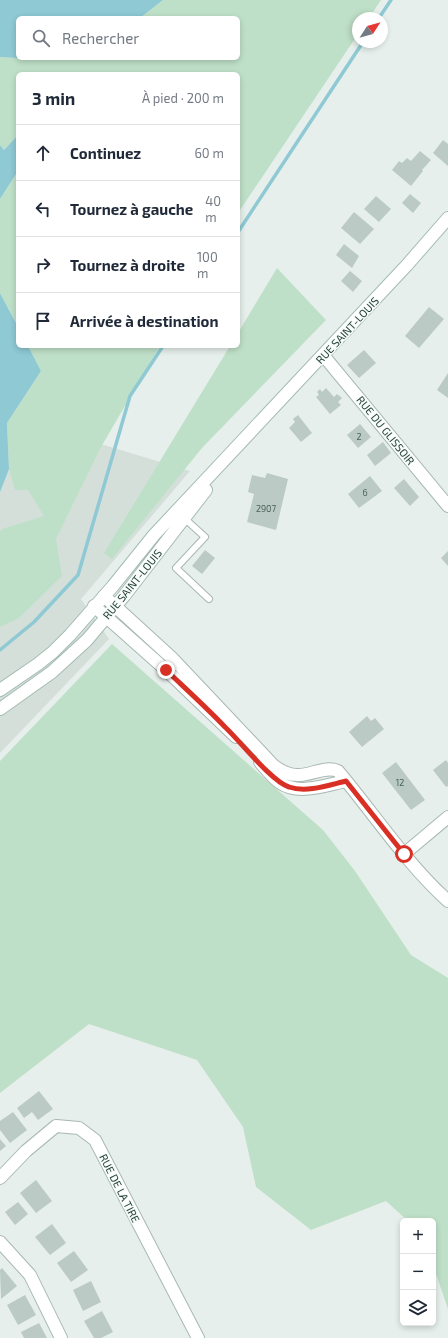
<!DOCTYPE html>
<html lang="fr">
<meta charset="utf-8">
<style>
:root{--surface:#fff;--page:#f2f2f3;--text:#1f2937;--muted:#747a83;--line:#e0e1e3}
body{margin:0;font-family:"Exo 2",sans-serif;background:var(--page);color:var(--text)}
.controls{position:absolute;right:12px;bottom:12px;display:grid;overflow:hidden;border-radius:6px;box-shadow:0 2px 6px #0003}
.controls button{width:36px;height:36px;display:grid;place-items:center;padding:0;border:0;border-bottom:1px solid var(--line);background:var(--surface);color:var(--text);font:20px sans-serif}
.compass{position:absolute;left:352px;top:12px;width:36px;height:36px;border-radius:50%;background:var(--surface);box-shadow:0 2px 6px #0003;rotate:54deg}
.stop{position:absolute;width:12px;height:12px;margin:-9px;border:3px solid #d93025;border-radius:50%;background:#fff}
.stop.end{background:#d93025;border-color:#fff;box-shadow:0 1px 4px #0008}
.list{margin:0;padding:0;list-style:none}
h2{display:flex;justify-content:space-between;align-items:center;height:52px;margin:0;padding:0 16px;font-size:17px}
h2 small{font-size:13px;font-weight:400;color:var(--muted)}
.list li{display:grid;grid-template-columns:26px 1fr auto;gap:12px;align-items:center;box-sizing:border-box;height:56px;padding:0 16px;border-top:1px solid var(--line)}
.list b{display:block;font-size:15px;white-space:nowrap}
.list em{font-size:13px;font-style:normal;color:var(--muted)}
.icon{flex:none;width:22px;height:22px;fill:none;stroke:currentColor;stroke-width:2;stroke-linecap:round;stroke-linejoin:round}
.map{position:relative;flex:none;width:448px;height:1338px;overflow:hidden}
.search{position:absolute;background:var(--surface);box-shadow:0 2px 6px #0003;left:16px;top:16px;width:224px;height:44px;display:flex;align-items:center;gap:10px;box-sizing:border-box;padding:0 14px;border-radius:6px;color:var(--muted);font-size:15px}
.panel{position:absolute;background:var(--surface);box-shadow:0 2px 6px #0003;left:16px;top:72px;width:224px;height:276px;border-radius:6px}
.map>svg:first-child{display:block}
.built{fill:#d4dfda}
.green{fill:#bfe0c8}
.water{fill:#8ec9d4}
.lines{fill:none;stroke-linecap:round;stroke-linejoin:round}
.stream{stroke:#8ec9d4;stroke-width:3.5}
.building{fill:#bbcac4}
.service-casing{stroke:#a8b8b2;stroke-width:8}
.minor-casing{stroke:#a8b8b2;stroke-width:14}
.tertiary-casing{stroke:#a8b8b2;stroke-width:14}
.secondary-casing{stroke:#a4bbb3;stroke-width:14}
.service{stroke:#fff;stroke-width:6}
.minor{stroke:#fff;stroke-width:12}
.tertiary{stroke:#fff;stroke-width:12}
.secondary{stroke:#fff;stroke-width:12}
.route{stroke:#d93025;stroke-width:5}
.labels{text-anchor:middle;dominant-baseline:central;stroke-width:3;stroke-linejoin:round;paint-order:stroke}
.number-label{font-size:9px;fill:#4a645c}
.street-label{font-size:11px;fill:#24423a;stroke:#f7fbf9}
</style>
<div class="map">
<svg width="448" height="1338" viewBox="0 0 448 1338">
<rect width="100%" height="100%" fill="#e6efeb"/>
<path class="built" d="M101 444 190 471 81 599 109 639 0 753V472Z"/>
<path class="green" d="M163 0H381L369 18H358V34L238 213V74H18V135L4 150 0 145V57L87 59 238 58V18H140Z
M18 171V327L0 293V199Z
M277 268 326 320 202 448 112 559 104 553 230 346H238V333Z
M28 346H160L101 447 56 539 62 576 19 618 0 627V531L2 529 44 516 28 490H15L9 469 7 423 41 371Z
M112 644 323 830 355 871 411 955 448 978V1309L433 1265V1221H408L386 1201 311 1230 256 1187 243 1127 197 1060 89 1024 0 1093V761Z"/>
<path class="water" d="M0 0H163L140 18H18V58L0 57Z
M18 135V171L0 199V145L4 150Z
M0 293 18 327V346H28L41 371 7 423 9 469 0 492Z"/>
<g class="lines">
<path class="stream" d="M379 18 391 0
M238 232 363 42
M0 650 34 622 78 575 130 396 163 346"/>
</g>
<path class="building" d="M443 140 448 144V166L433 153Z
M420 151 431 160 422 170 423 171 411 186 392 170 399 161 402 163 407 158 411 161Z
M410 194 421 203 413 213 402 203Z
M376 196 391 209 379 222 364 209Z
M354 212 374 229 360 244 341 228Z
M344 244 359 256 352 268 336 255Z
M350 271 362 281 353 292 341 281Z
M429 307 444 319 419 348 405 336Z
M364 350 376 363 359 378 347 365Z
M448 373V398L437 390Z
M326 388 334 397 337 394 342 398 338 402 341 405 330 414 316 397 319 395 317 392 320 389 322 392Z
M298 415 312 433 301 442 289 428 295 422 293 419Z
M360 424 371 437 358 448 347 435Z
M383 442 391 453 375 466 367 455Z
M267 473 288 479 276 530 247 522 254 494 248 492 252 475 265 478Z
M370 476 382 491 359 508 348 494Z
M404 479 419 497 410 506 394 488Z
M205 550 215 558 202 574 192 566Z
M448 551V566L441 558Z
M367 716 371 721 375 718 384 729 362 747 349 732Z
M446 760 448 763V786L446 787 433 770Z
M396 762 425 800 411 810 382 773Z
M39 1091 53 1109 38 1120 32 1112 24 1118 17 1108Z
M13 1112 27 1130 10 1143 0 1130V1121Z
M0 1139 6 1146 0 1151Z
M36 1180 52 1201 36 1213 20 1193Z
M18 1202 28 1214 15 1225 5 1212Z
M52 1224 66 1243 50 1255 35 1237Z
M74 1251 88 1270 71 1282 57 1263Z
M2 1268 17 1286 1 1299 0 1270Z
M91 1281 101 1302 83 1311 73 1290Z
M25 1295 36 1315 18 1325 7 1305Z
M102 1311 113 1332 101 1338H94L84 1321Z
M39 1323 47 1338H24L21 1332Z"/>
<g class="lines">
<defs>
<path id="service" d="M184 518 205 537 176 568 209 599"/>
<path id="minor" d="M323 355 448 506
M404 854 448 817
M0 1178 26 1151 56 1126 79 1128 95 1140 198 1338
M0 1242 30 1275 61 1338"/>
<path id="tertiary" d="M104 596 173 659 274 766C281 771 288 775 297 775 310 776 326 765 338 771 375 815 406 863 448 901
M94 606 166 670 236 737
M260 762C266 769 272 777 279 782 298 796 326 785 346 781"/>
<path id="secondary" d="M0 690 38 664 53 652 70 635 113 586 154 535 407 265 448 218
M0 709 52 672 87 640 124 596 206 490"/>
</defs>
<use href="#service" class="service-casing"/>
<use href="#minor" class="minor-casing"/>
<use href="#tertiary" class="tertiary-casing"/>
<use href="#secondary" class="secondary-casing"/>
<use href="#service" class="service"/>
<use href="#minor" class="minor"/>
<use href="#tertiary" class="tertiary"/>
<use href="#secondary" class="secondary"/>
</g>
<g class="lines">
<path class="route" d="M166 670C186 689 206 707 225 727 240 741 272 782 289 787 307 793 329 785 346 781L404 854"/>
</g>
<g class="labels">
<g class="number-label">
<text x="359" y="436">2</text>
<text x="365" y="492">6</text>
<text x="266" y="508">2907</text>
<text x="400" y="782">12</text>
</g>
<g class="street-label">
<text transform="translate(347 330) rotate(-47)">RUE SAINT-LOUIS</text>
<text transform="translate(386 430) rotate(51)">RUE DU GLISSOIR</text>
<text transform="translate(132 584) rotate(-51)">RUE SAINT-LOUIS</text>
<text transform="translate(120 1188) rotate(63)">RUE DE LA TIRE</text>
</g>
</g>
</svg>
<div class="controls">
<button>+</button>
<button>−</button>
<button><svg class="icon" aria-label="layers" viewBox="0 0 24 24"><path d="M12 4l9 5-9 5-9-5zM3 14l9 5 9-5"/></svg></button>
</div>
<svg class="compass" viewBox="-18 -18 36 36"><path d="M0-13l5 13h-10z" fill="#e53935"/><path d="M0 13l5-13h-10z" fill="#747a83"/></svg>
<div class="stop" style="left:404px;top:854px"></div>
<div class="stop end" style="left:166px;top:670px"></div>
<div class="search"><svg class="icon" aria-label="search" viewBox="0 0 24 24"><circle cx="10" cy="10" r="6"/><path d="M15 15l6 6"/></svg>Rechercher</div>
<section class="panel">
<h2>3 min<small>À pied · 200 m</small></h2>
<ul class="list">
<li><svg class="icon" aria-label="ahead" viewBox="0 0 24 24"><path d="M12 20V5M6 11l6-6 6 6"/></svg><div><b>Continuez</b></div><em>60 m</em></li>
<li><svg class="icon" aria-label="left" viewBox="0 0 24 24"><path d="M17 20v-9H6M10 6l-5 5 5 5"/></svg><div><b>Tournez à gauche</b></div><em>40 m</em></li>
<li><svg class="icon" aria-label="right" viewBox="0 0 24 24"><path d="M7 20v-9h11M14 6l5 5-5 5"/></svg><div><b>Tournez à droite</b></div><em>100 m</em></li>
<li><svg class="icon" aria-label="arrive" viewBox="0 0 24 24"><path d="M6 21V4h12l-3 4 3 4H6"/></svg><div><b>Arrivée à destination</b></div></li>
</ul>
</section>
</div>
